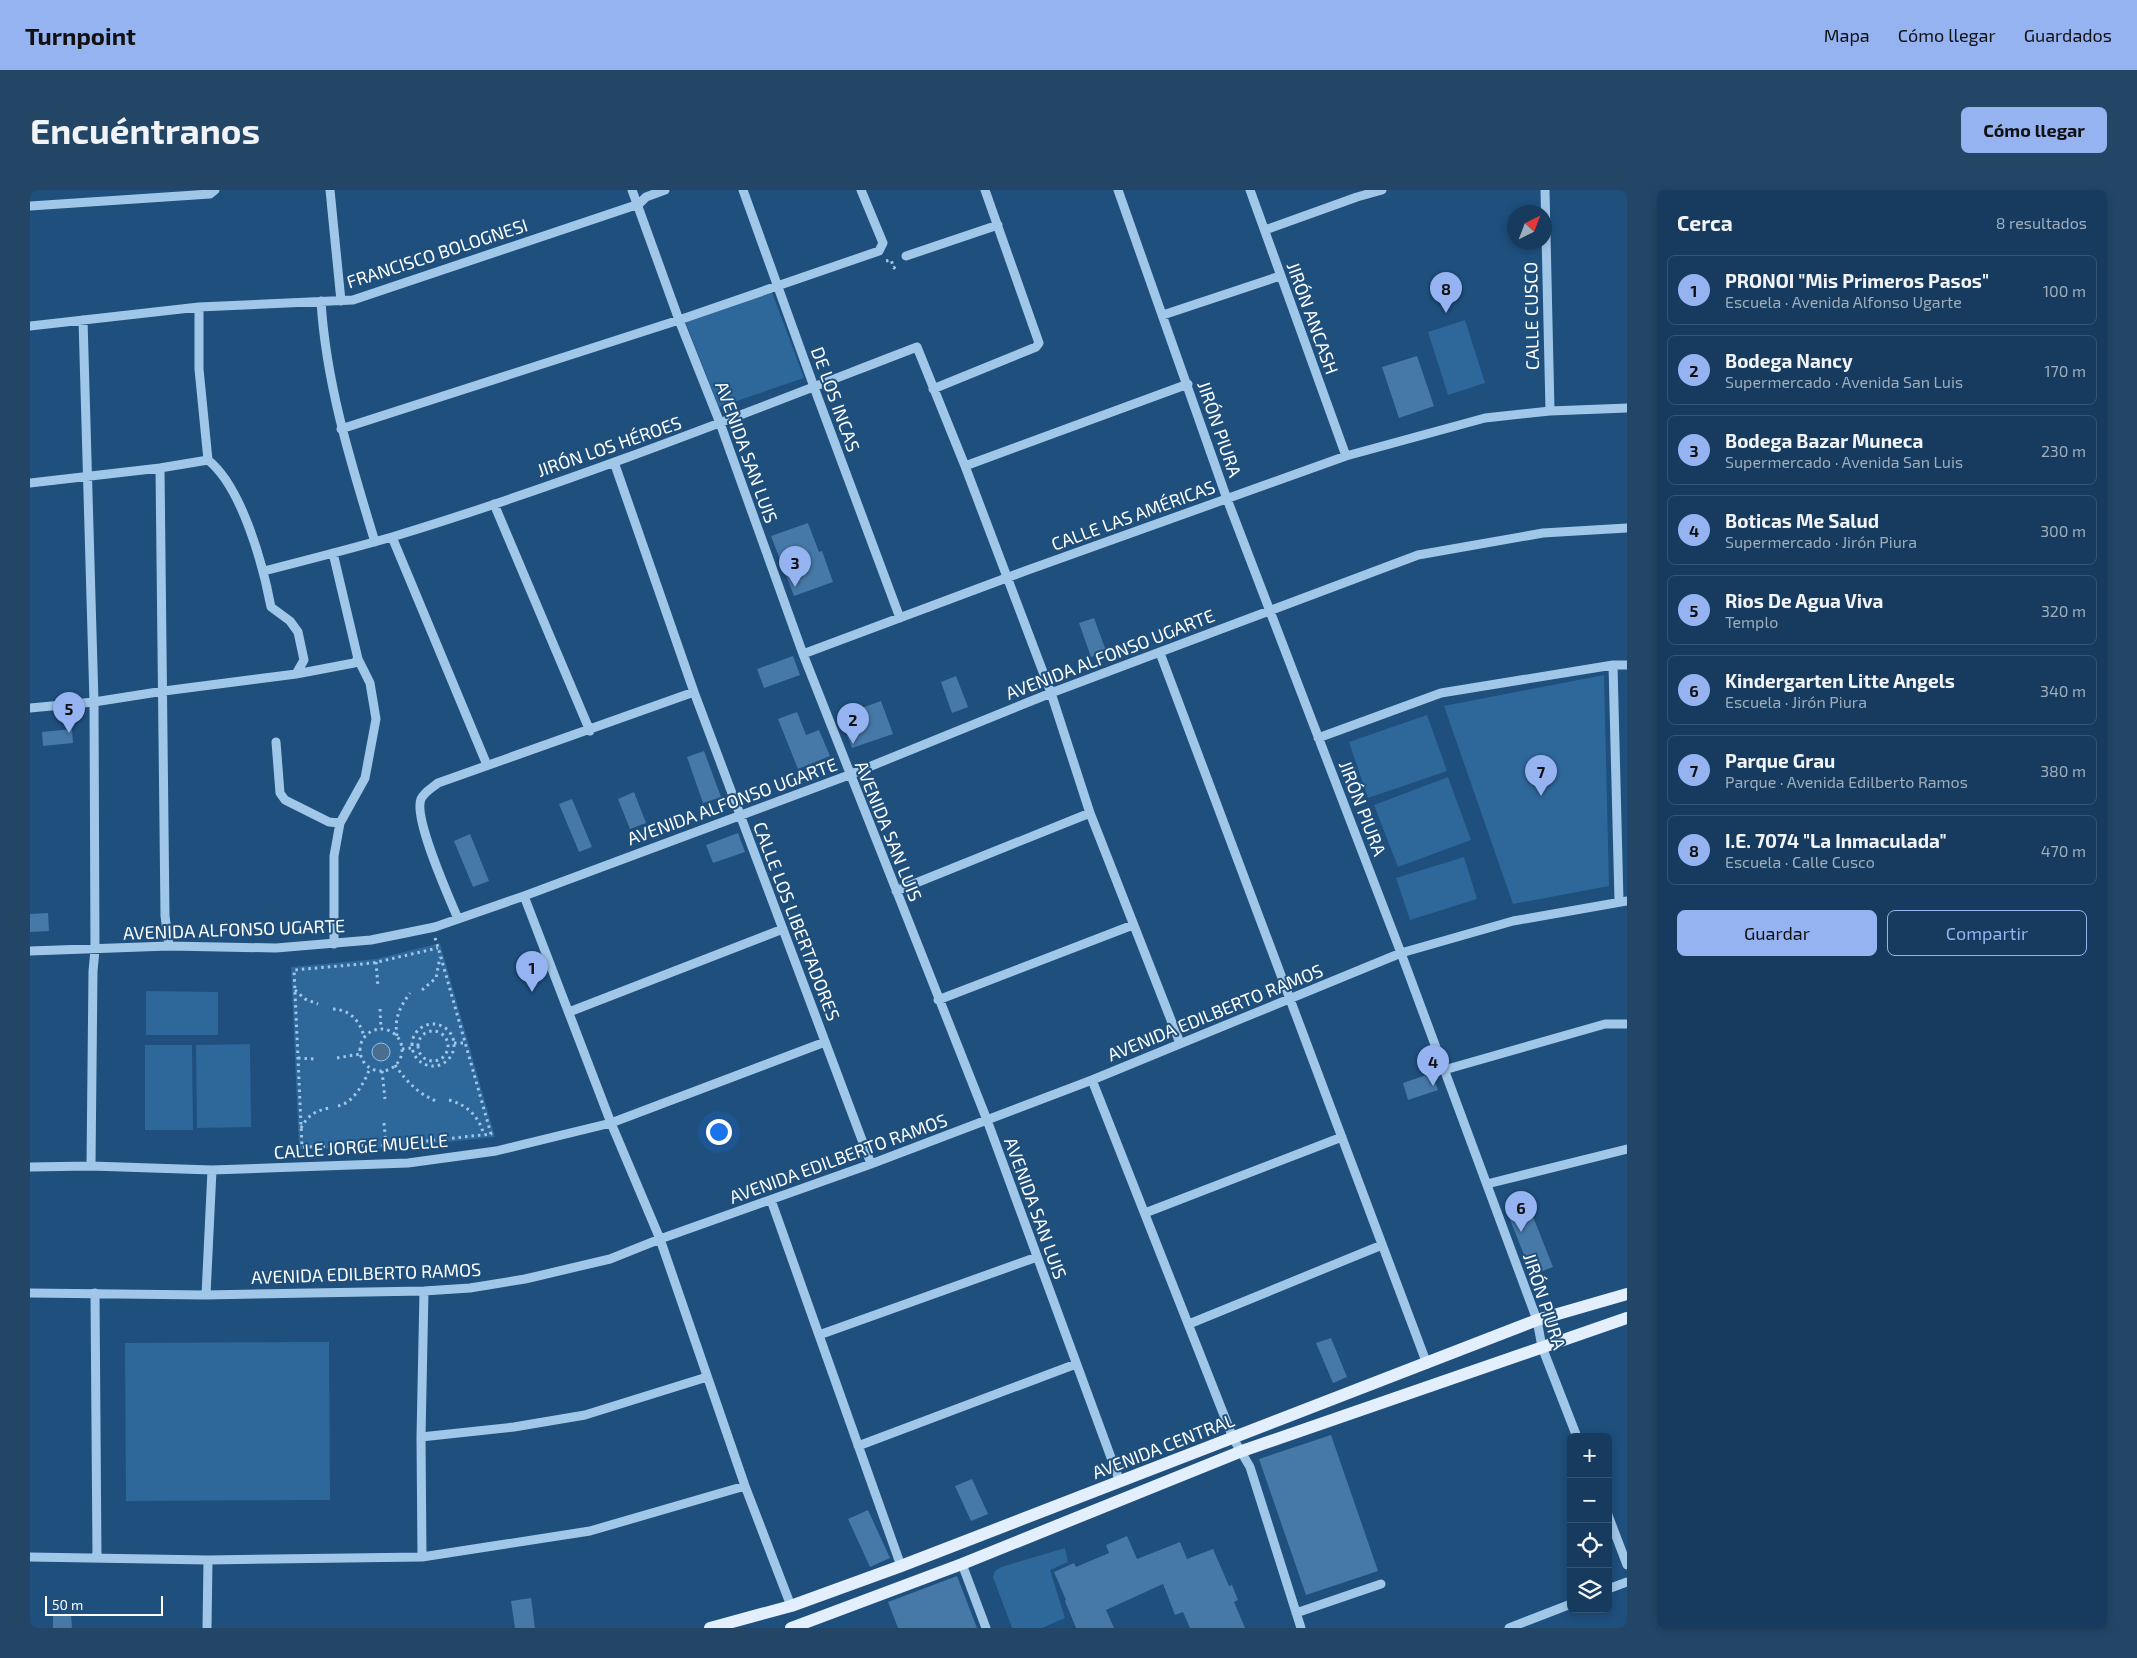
<!DOCTYPE html>
<html lang="es">
<meta charset="utf-8">
<style>
:root{--surface:#163b5e;--page:#234667;--text:#f1f3f6;--muted:#9eadbc;--line:#355573;--accent:#95b2f1}
body{margin:0;font-family:"Exo 2",sans-serif;background:var(--page);color:var(--text)}
.controls{position:absolute;right:15px;bottom:15px;display:grid;overflow:hidden;border-radius:8px;box-shadow:0 2px 8px #0003}
.controls button{width:45px;height:45px;display:grid;place-items:center;padding:0;border:0;border-bottom:1px solid var(--line);background:var(--surface);color:var(--text);font:25px sans-serif}
.compass{position:absolute;left:1477px;top:15px;width:45px;height:45px;border-radius:50%;background:var(--surface);box-shadow:0 2px 8px #0003;rotate:42deg}
.scale{position:absolute;left:15px;bottom:12px;width:118px;box-sizing:border-box;padding-left:5px;border:2px solid #fff;border-top:0;font-size:14px;line-height:18px;white-space:nowrap;color:#fff;-webkit-text-stroke:4px #1e4f7d;paint-order:stroke}
.you{position:absolute;left:688px;top:941px;width:18px;height:18px;margin:-12px;border:4px solid #fff;border-radius:50%;background:#1a73e8;box-shadow:0 0 0 8px #1a73e833}
.badge{display:grid;place-items:center;width:32px;height:32px;border-radius:50%;background:var(--accent);color:#111;font-size:16px;font-weight:700}
.pin{position:absolute;translate:-50% -41px;filter:drop-shadow(0 1px 2px #0008)}
.pin::after{content:'';position:absolute;top:26px;width:18px;height:15px;background:inherit;clip-path:polygon(0 0,100% 0,50% 100%)}
.list{margin:0;padding:0;list-style:none}
h2{display:flex;justify-content:space-between;align-items:center;height:65px;margin:0;padding:0 20px;font-size:21px}
h2 small{font-size:16px;font-weight:400;color:var(--muted)}
.list li{display:grid;grid-template-columns:32px 1fr auto;gap:15px;align-items:center;box-sizing:border-box;height:70px;margin:0 10px 10px;padding:0 10px;border:1px solid var(--line);border-radius:8px}
.list b{display:block;font-size:19px;white-space:nowrap}
.list p{margin:0;font-size:16px;white-space:nowrap;color:var(--muted)}
.list em{font-size:16px;font-style:normal;color:var(--muted)}
.actions{display:flex;gap:10px;padding:15px 20px}
.actions a{flex:1;padding:11px 0;border:1px solid var(--accent);border-radius:8px;text-align:center;font-size:18px;color:var(--accent)}
.actions .main{background:var(--accent);color:#111}
.icon{flex:none;width:28px;height:28px;fill:none;stroke:currentColor;stroke-width:2;stroke-linecap:round;stroke-linejoin:round}
.map{position:relative;flex:none;width:1597px;height:1438px;overflow:hidden;border-radius:8px}
header{display:flex;align-items:center;gap:30px;box-sizing:border-box;height:70px;padding:0 25px;background:var(--accent);color:#111}
header strong{font-size:24px}
nav{display:flex;gap:28px;margin-inline-start:auto;font-size:18px}
.intro{display:flex;align-items:center;justify-content:space-between;box-sizing:border-box;height:120px;padding:0 30px}
h1{margin:0;font-size:35px}
.button{padding:12px 22px;border-radius:8px;background:var(--accent);color:#111;font-size:18px;font-weight:700}
main{display:flex;gap:30px;padding:0 30px}
aside{flex:1;background:var(--surface);border-radius:8px;box-shadow:0 2px 8px #0003}
.map>svg:first-child{display:block}
.green{fill:#2e679a}
.water{fill:#4a6e90;stroke:#94c3e9}
.building{fill:#4679a7}
.lines{fill:none;stroke-linecap:round;stroke-linejoin:round}
.path{stroke:#a1c7e8;stroke-width:3;stroke-dasharray:2.5 4;stroke-linecap:butt}
.minor{stroke:#a1c7e8;stroke-width:9}
.major{stroke:#e3effd;stroke-width:12}
.labels{text-anchor:middle;dominant-baseline:central;stroke-width:4;stroke-linejoin:round;paint-order:stroke}
.street-label{font-size:18px;fill:#fff;stroke:#1e4f7d}
</style>
<header>
<strong>Turnpoint</strong>
<nav><a>Mapa</a><a>Cómo llegar</a><a>Guardados</a></nav>
</header>
<div class="intro"><h1>Encuéntranos</h1><a class="button">Cómo llegar</a></div>
<main>
<div class="map">
<svg width="1597" height="1438" viewBox="0 0 1597 1438">
<rect width="100%" height="100%" fill="#1e4f7d"/>
<path class="green" d="M740 97 774 188 689 217 655 131Z
M1435 130 1455 193 1418 205 1398 142Z
M1574 485 1579 696 1483 714 1414 516Z
M1397 525 1417 581 1338 608 1319 552Z
M1418 587 1441 650 1368 677 1344 615Z
M1434 667 1447 709 1380 730 1366 688Z
M410 753 465 947 360 958 269 959 261 777 346 769Z
M116 801 188 802V845H116Z
M220 854 221 937 167 938 166 855Z
M115 855H162L163 940H115Z
M299 1152 300 1310 96 1311 95 1153Z
M1035 1358 1038 1372 1020 1380 1035 1428 1012 1438H982L963 1387 965 1381 971 1377Z"/>
<path class="water" d="M342 862a9 9 0 1 1 18 0a9 9 0 1 1-18 0Z"/>
<path class="building" d="M1387 166 1404 216 1369 228 1352 177Z
M778 333 789 362 792 361 803 392 764 406 741 346Z
M1064 428 1076 461 1061 467 1049 433Z
M763 466 770 485 734 498 727 479Z
M926 486 938 517 922 523 911 492Z
M851 511 863 544 822 558 809 526Z
M767 522 776 545 789 540 800 566 768 579 748 529Z
M42 539 43 553 13 556 12 542Z
M674 561 691 607 673 613 657 567Z
M604 602 616 633 600 639 588 609Z
M542 609 562 657 549 662 529 614Z
M708 643 715 662 683 673 676 655Z
M440 644 459 691 443 697 424 651Z
M18 723 19 741 0 742V724Z
M1402 883 1408 900 1378 910 1373 893Z
M1500 1019 1523 1077 1502 1085 1479 1027Z
M1301 1148 1317 1187 1303 1193 1286 1153Z
M1301 1245 1348 1381 1276 1405 1229 1269Z
M942 1289 958 1324 941 1331 925 1296Z
M838 1320 860 1368 840 1377 818 1329Z
M1097 1346 1107 1369 1150 1352 1157 1369 1183 1359 1199 1396 1202 1395 1208 1410 1204 1412 1215 1438H1160L1153 1422 1145 1425 1133 1394 1076 1420 1084 1438H1046L1035 1411 1036 1410 1024 1382 1044 1373 1046 1377 1079 1363 1076 1355Z
M927 1386 947 1438H868L858 1412Z
M501 1408 505 1438H485L481 1411Z
M23 1424H41L42 1438H23Z"/>
<g class="lines">
<path class="path" d="M856 71 861 70 864 78 867 74
M405 748 410 764 461 944 358 955 272 957 264 780 343 773 408 758
M346 772 348 797
M265 800 275 809 288 814
M392 800 406 788 410 767
M303 819C320 820 329 830 334 846
M350 819 351 839
M382 855a21 21 0 1 1 42 0a21 21 0 1 1-42 0Z
M330 860a21 21 0 1 1 42 0a21 21 0 1 1-42 0Z
M388 856a15 15 0 1 1 30 0a15 15 0 1 1-30 0Z
M367 846C364 828 370 817 380 803
M424 853H435
M372 859 382 858
M268 868 285 869
M307 868 330 864
M365 875C377 892 389 905 409 912
M352 881 355 909
M419 910C438 915 449 927 454 945
M308 916C324 913 335 891 340 878
M354 933 356 955
M271 938C277 926 286 920 300 918"/>
<path class="minor" d="M300 0 311 111
M602 0 649 130 690 233 773 464 957 930 1090 1292
M713 0 788 208 870 428
M1088 0 1197 309 1371 763 1507 1130 1512 1157 1547 1247
M1220 0 1316 266
M1515 0 1520 221
M0 16 180 4 185 0
M1235 40 1327 7 1352 0
M876 66 968 35
M291 111C296 194 321 273 345 352
M169 117V179L178 270C212 297 233 375 241 417L260 431 268 442 274 470 266 484
M1133 125 1250 86
M53 130 64 512 65 760 63 781 61 976
M0 136 169 117 323 110 609 14 616 7 635 0
M903 199 1006 157 1009 153 955 0
M311 239 649 130 849 61 853 53 831 0
M584 272 664 502 841 974
M935 276 1158 194
M130 278 135 726 139 756
M0 293 130 278 178 270
M464 314 560 541
M362 347 457 575
M234 381C277 370 320 359 362 347 540 293 713 224 887 157L935 276 1021 503 1060 623 1150 853
M1130 463 1397 1174
M773 464 995 381 1316 266 1455 228 1520 221 1597 218
M1583 475 1589 711
M0 518 64 512 134 501 266 484 324 473 328 469 303 363
M1288 548 1411 503 1583 475H1597
M246 552 250 603 255 610 299 632 310 633 304 666V754
M310 633 335 588 346 529 340 493 328 469
M866 701 1060 623
M494 706 581 933 630 1049 715 1296 761 1416
M428 729C419 707 383 628 391 609 395 601 402 598 408 593L664 502
M0 761 139 756 246 758 341 750 405 737 494 706 819 585 1021 503 1388 365 1513 343 1597 338
M908 810 1103 735
M539 822 753 739
M1414 880 1575 834H1597
M1062 890 1203 1248 1220 1277 1271 1438
M0 977 61 976 182 980 378 973 466 961 581 933 795 852
M1457 994 1597 959
M741 1010 871 1376
M1115 1023 1312 947
M0 1103 176 1105 394 1101 440 1098 495 1089 580 1069 630 1049 841 974 1062 890 1371 763 1483 731 1597 711
M65 1103 67 1368
M176 1105 182 980
M1159 1134 1352 1055
M789 1145 1007 1067
M391 1247 484 1237 555 1225 677 1187
M828 1256 1046 1174
M1578 1325 1597 1375
M0 1367 178 1370 392 1367 560 1341 715 1296
M392 1367 391 1247 394 1101
M932 1374 956 1438
M1578 1399 1597 1392
M1266 1423 1351 1394
M177 1438 178 1370
M1479 1438 1541 1414"/>
<path class="major" d="M680 1438 761 1416 871 1376 1507 1130 1597 1104
M761 1438 932 1374 1212 1261 1597 1128"/>
</g>
<g class="labels">
<g class="street-label">
<text transform="translate(407 63) rotate(-18)">FRANCISCO BOLOGNESI</text>
<text transform="translate(1501 126) rotate(-91)">CALLE CUSCO</text>
<text transform="translate(1283 128) rotate(70)">JIRÓN ANCASH</text>
<text transform="translate(806 209) rotate(70)">DE LOS INCAS</text>
<text transform="translate(1190 239) rotate(71)">JIRÓN PIURA</text>
<text transform="translate(579 256) rotate(-19)">JIRÓN LOS HÉROES</text>
<text transform="translate(717 262) rotate(70)">AVENIDA SAN LUIS</text>
<text transform="translate(1103 325) rotate(-20)">CALLE LAS AMÉRICAS</text>
<text transform="translate(1080 464) rotate(-21)">AVENIDA ALFONSO UGARTE</text>
<text transform="translate(702 611) rotate(-20)">AVENIDA ALFONSO UGARTE</text>
<text transform="translate(1333 618) rotate(69)">JIRÓN PIURA</text>
<text transform="translate(859 641) rotate(68)">AVENIDA SAN LUIS</text>
<text transform="translate(767 731) rotate(69)">CALLE LOS LIBERTADORES</text>
<text transform="translate(204 739) rotate(-2)">AVENIDA ALFONSO UGARTE</text>
<text transform="translate(1185 822) rotate(-22)">AVENIDA EDILBERTO RAMOS</text>
<text transform="translate(331 956) rotate(-4)">CALLE JORGE MUELLE</text>
<text transform="translate(808 968) rotate(-20)">AVENIDA EDILBERTO RAMOS</text>
<text transform="translate(1006 1018) rotate(70)">AVENIDA SAN LUIS</text>
<text transform="translate(336 1083) rotate(-2)">AVENIDA EDILBERTO RAMOS</text>
<text transform="translate(1515 1111) rotate(72)">JIRÓN PIURA</text>
<text transform="translate(1133 1256) rotate(-21)">AVENIDA CENTRAL</text>
</g>
</g>
</svg>
<div class="controls">
<button>+</button>
<button>−</button>
<button><svg class="icon" aria-label="locate" viewBox="0 0 24 24"><circle cx="12" cy="12" r="6"/><path d="M12 2v4M12 18v4M2 12h4M18 12h4"/></svg></button>
<button><svg class="icon" aria-label="layers" viewBox="0 0 24 24"><path d="M12 4l9 5-9 5-9-5zM3 14l9 5 9-5"/></svg></button>
</div>
<svg class="compass" viewBox="-18 -18 36 36"><path d="M0-13l5 13h-10z" fill="#e53935"/><path d="M0 13l5-13h-10z" fill="#9eadbc"/></svg>
<div class="scale">50 m</div>
<div class="you"></div>
<div class="pin badge" style="left:502px;top:802px">1</div>
<div class="pin badge" style="left:823px;top:554px">2</div>
<div class="pin badge" style="left:765px;top:397px">3</div>
<div class="pin badge" style="left:1403px;top:896px">4</div>
<div class="pin badge" style="left:39px;top:543px">5</div>
<div class="pin badge" style="left:1491px;top:1042px">6</div>
<div class="pin badge" style="left:1511px;top:606px">7</div>
<div class="pin badge" style="left:1416px;top:123px">8</div>
</div>
<aside>
<h2>Cerca<small>8 resultados</small></h2>
<ul class="list">
<li><span class="badge">1</span><div><b>PRONOI &quot;Mis Primeros Pasos&quot;</b><p>Escuela · Avenida Alfonso Ugarte</p></div><em>100 m</em></li>
<li><span class="badge">2</span><div><b>Bodega Nancy</b><p>Supermercado · Avenida San Luis</p></div><em>170 m</em></li>
<li><span class="badge">3</span><div><b>Bodega Bazar Muneca</b><p>Supermercado · Avenida San Luis</p></div><em>230 m</em></li>
<li><span class="badge">4</span><div><b>Boticas Me Salud</b><p>Supermercado · Jirón Piura</p></div><em>300 m</em></li>
<li><span class="badge">5</span><div><b>Rios De Agua Viva</b><p>Templo</p></div><em>320 m</em></li>
<li><span class="badge">6</span><div><b>Kindergarten Litte Angels</b><p>Escuela · Jirón Piura</p></div><em>340 m</em></li>
<li><span class="badge">7</span><div><b>Parque Grau</b><p>Parque · Avenida Edilberto Ramos</p></div><em>380 m</em></li>
<li><span class="badge">8</span><div><b>I.E. 7074 &quot;La Inmaculada&quot;</b><p>Escuela · Calle Cusco</p></div><em>470 m</em></li>
</ul>
<div class="actions"><a class="main">Guardar</a><a>Compartir</a></div>
</aside>
</main>
